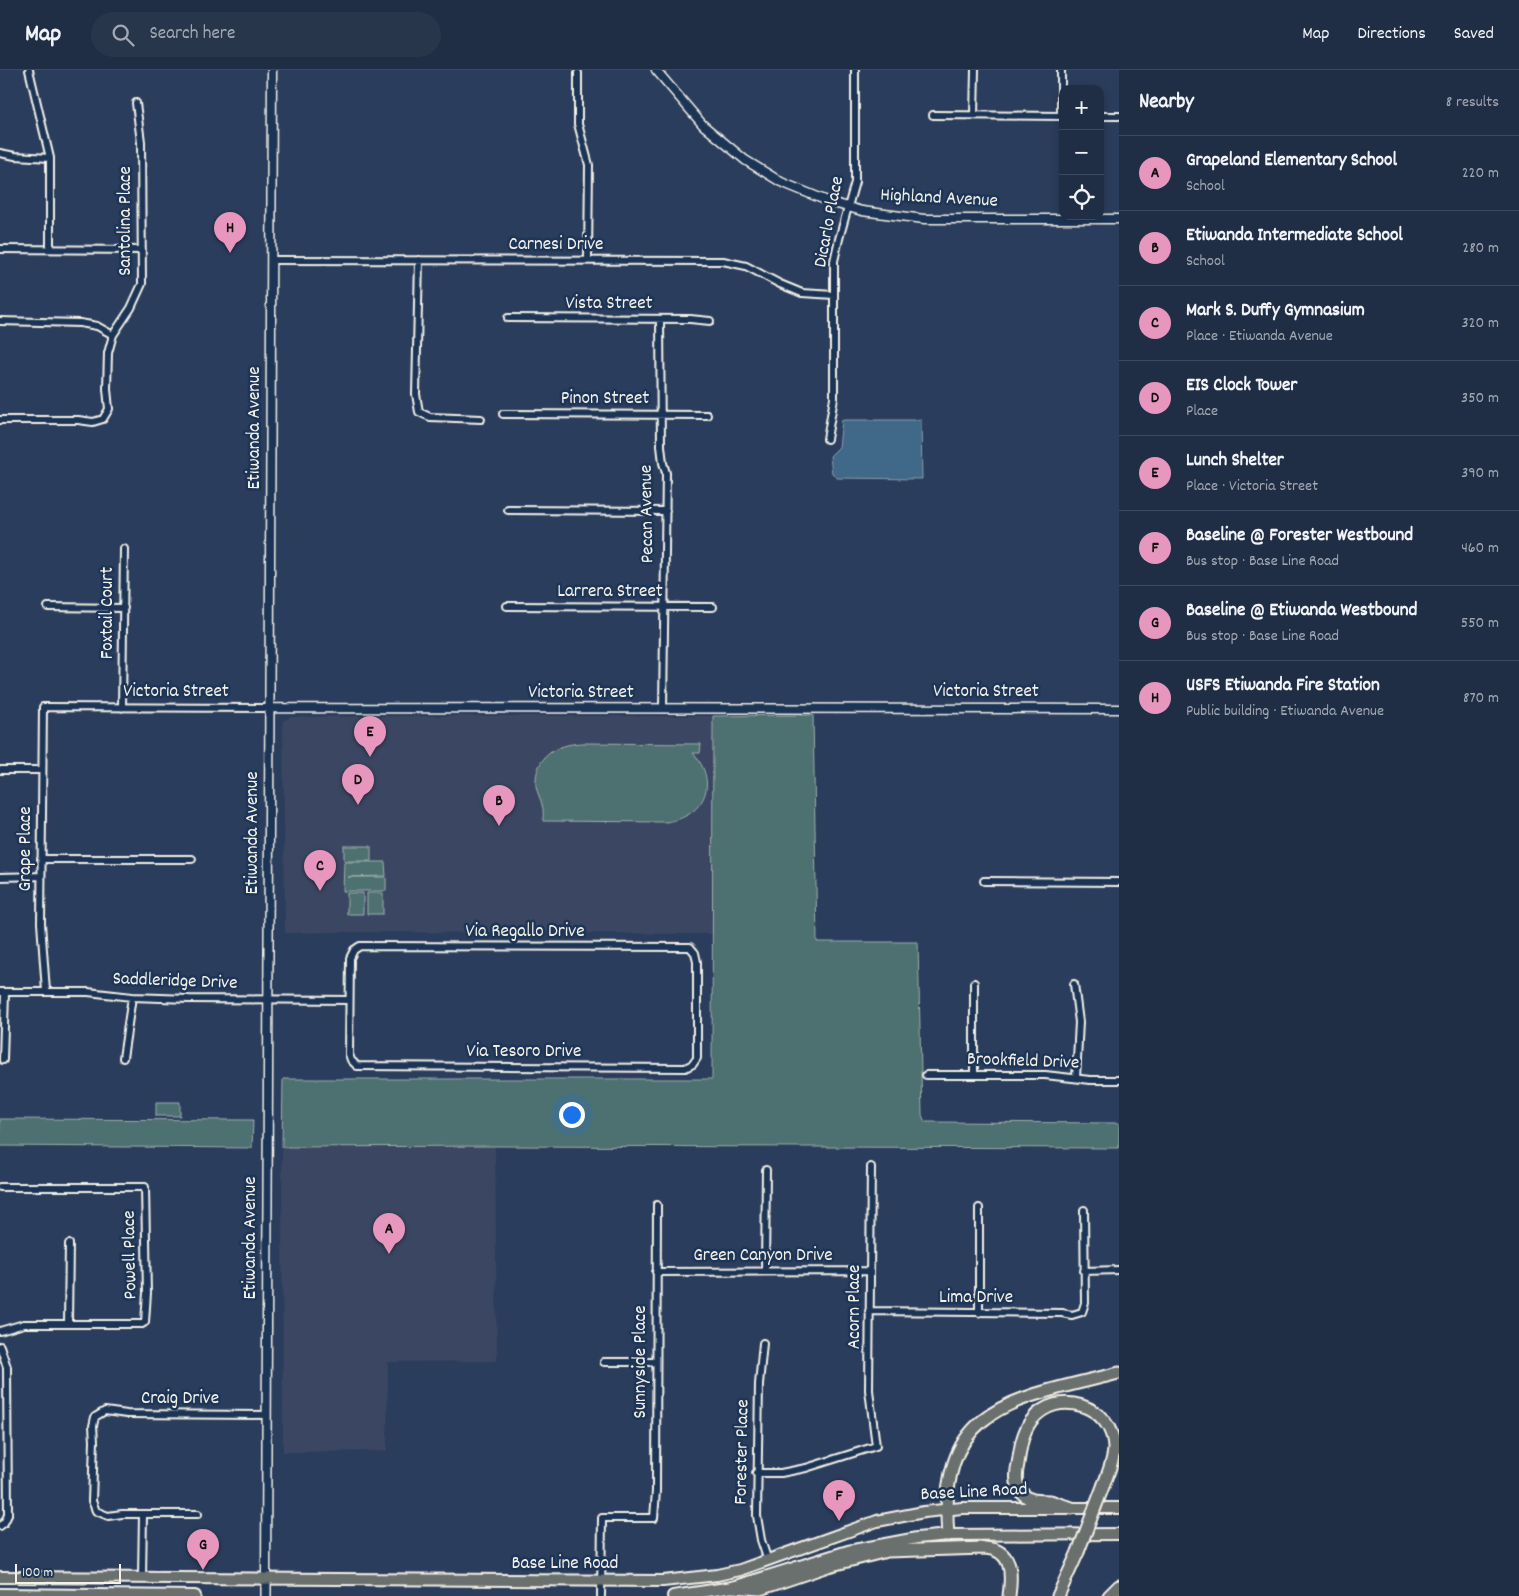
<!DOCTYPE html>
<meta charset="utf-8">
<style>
:root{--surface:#202e45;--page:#28364c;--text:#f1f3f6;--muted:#a2a8b3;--line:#3d4a5e;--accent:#e797bd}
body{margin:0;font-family:Dekko,sans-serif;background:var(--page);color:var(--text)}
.controls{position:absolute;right:15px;top:15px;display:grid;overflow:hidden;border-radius:10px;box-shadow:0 2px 8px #0003}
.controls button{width:45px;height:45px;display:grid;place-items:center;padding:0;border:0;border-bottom:1px solid var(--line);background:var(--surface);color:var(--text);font:25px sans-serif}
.scale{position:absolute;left:15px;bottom:12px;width:106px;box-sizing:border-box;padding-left:5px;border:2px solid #f4f1e8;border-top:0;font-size:14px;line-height:18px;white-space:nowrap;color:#f4f1e8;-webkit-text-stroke:4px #1d3557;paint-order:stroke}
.you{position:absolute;left:571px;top:1044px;width:18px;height:18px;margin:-12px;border:4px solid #fff;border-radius:50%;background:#1a73e8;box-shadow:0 0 0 8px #1a73e833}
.badge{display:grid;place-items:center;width:32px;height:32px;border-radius:50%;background:var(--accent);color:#111;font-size:16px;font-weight:700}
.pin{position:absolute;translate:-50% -41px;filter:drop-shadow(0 1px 2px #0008)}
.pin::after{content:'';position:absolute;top:26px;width:18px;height:15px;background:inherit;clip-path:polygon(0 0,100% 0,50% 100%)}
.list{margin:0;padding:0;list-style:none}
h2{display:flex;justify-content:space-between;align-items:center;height:65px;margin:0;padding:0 20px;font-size:21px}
h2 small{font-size:16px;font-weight:400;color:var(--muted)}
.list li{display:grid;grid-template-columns:32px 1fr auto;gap:15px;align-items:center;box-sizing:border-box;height:75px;padding:0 20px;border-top:1px solid var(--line)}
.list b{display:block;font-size:19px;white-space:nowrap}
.list p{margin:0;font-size:16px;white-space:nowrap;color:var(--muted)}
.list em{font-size:16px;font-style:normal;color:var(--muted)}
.icon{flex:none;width:28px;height:28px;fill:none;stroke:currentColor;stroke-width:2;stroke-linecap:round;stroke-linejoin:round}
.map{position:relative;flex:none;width:1119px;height:1526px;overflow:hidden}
header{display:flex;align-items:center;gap:30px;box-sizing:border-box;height:70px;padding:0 25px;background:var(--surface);border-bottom:1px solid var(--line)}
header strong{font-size:24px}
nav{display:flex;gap:28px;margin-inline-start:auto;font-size:18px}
.search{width:350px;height:45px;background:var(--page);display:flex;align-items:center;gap:12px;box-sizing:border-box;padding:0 18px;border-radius:28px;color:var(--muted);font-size:19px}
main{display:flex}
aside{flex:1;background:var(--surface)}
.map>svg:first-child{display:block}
.built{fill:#3b4662}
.green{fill:#4d6f70;stroke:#a0b0ac}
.water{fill:#416888;stroke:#899fae}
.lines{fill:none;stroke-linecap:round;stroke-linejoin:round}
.minor-casing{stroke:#f4f1e8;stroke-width:10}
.tertiary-casing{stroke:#f4f1e8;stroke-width:11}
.secondary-casing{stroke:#f4f1e8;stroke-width:12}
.primary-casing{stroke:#f4f1e8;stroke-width:14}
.motorway-casing{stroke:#f4f1e8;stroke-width:15}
.minor{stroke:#1d3557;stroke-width:6}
.tertiary{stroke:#1d3557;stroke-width:8}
.secondary{stroke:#1d3557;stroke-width:9}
.primary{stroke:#6a706d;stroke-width:10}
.motorway{stroke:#6a706d;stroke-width:11}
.motorway-bridge-casing{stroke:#f4f1e8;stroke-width:15;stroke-linecap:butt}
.motorway-bridge{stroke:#6a706d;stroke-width:11}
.labels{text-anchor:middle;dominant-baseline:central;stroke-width:5;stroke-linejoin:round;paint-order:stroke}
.street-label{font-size:19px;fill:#f4f1e8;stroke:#1d3557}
</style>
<header>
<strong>Map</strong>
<div class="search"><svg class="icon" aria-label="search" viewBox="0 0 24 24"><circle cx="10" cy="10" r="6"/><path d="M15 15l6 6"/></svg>Search here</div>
<nav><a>Map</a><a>Directions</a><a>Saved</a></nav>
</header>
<main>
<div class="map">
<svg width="1119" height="1526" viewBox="0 0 1119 1526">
<rect width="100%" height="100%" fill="#2b3d5c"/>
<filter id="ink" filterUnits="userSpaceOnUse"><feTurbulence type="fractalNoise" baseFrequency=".02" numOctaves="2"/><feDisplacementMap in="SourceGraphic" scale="10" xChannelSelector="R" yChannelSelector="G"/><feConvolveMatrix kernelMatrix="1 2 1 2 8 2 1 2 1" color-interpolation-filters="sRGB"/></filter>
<g filter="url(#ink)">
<path class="built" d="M397 646H713V864L340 862 285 863 283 651 290 647Z
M495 1076 497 1291 388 1292 387 1381 283 1382 282 1077Z"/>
<path class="green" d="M813 645 817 872H918L922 1045 925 1052 1119 1053V1078L495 1076 282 1077 283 1009H712L713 646Z
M582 673 701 674 700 683H693C720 713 704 747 666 752L543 751C543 746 544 740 542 735 541 729 537 723 536 716 534 687 556 674 582 673Z
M344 776H371V791H344Z
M344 792H385L386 806 348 807H386V821H343Z
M347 823H363V844H347Z
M367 823H383V844H367Z
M156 1032H180V1046H156Z
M0 1049 253 1050 252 1078 0 1076Z"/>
<path class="water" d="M842 350H921L922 409 837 408 832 403 830 386 839 377Z"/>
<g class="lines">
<defs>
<path id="minor" d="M29 0 50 88V179
M578 3V54L589 95 588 190
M933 45 1063 46
M974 45 975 0
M1061 46V0
M1100 46H1119
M0 83 15 86 50 88
M0 179 142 180
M271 190 723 191 746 196 780 214 802 223 834 225
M419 190 416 324 419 342 430 347 481 349
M508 248 690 249 710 251
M660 249 661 376 663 393 666 403 663 639
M0 251 80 253 97 256 113 265
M503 344 707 345
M0 350H78L93 352 103 349 109 339 107 319 108 283 113 265 131 238 142 214 141 72 136 33
M827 369 834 328V191L839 169 855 112V0
M508 440 666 441
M507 536 713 537
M48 537 124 538
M122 638 124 479
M0 700H42
M41 789H192
M0 807 41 806
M984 811 1119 812
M360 876 690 877 695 883 697 892V988L693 994 685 998 357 996 351 990 349 984 350 888 354 880Z
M974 913V1005
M1074 914 1079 952 1076 1008
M46 921 41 853 43 637 269 638
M0 922H88L132 927 189 929 349 930
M123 988 132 927
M3 990 5 923
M926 1005H1045L1090 1010H1119
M0 1117H145L147 1223 145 1252 142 1254H24L0 1261
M979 1138V1243
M765 1201 766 1100
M1084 1201 1119 1200
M656 1202 870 1201
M869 1241 1062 1243 1072 1245 1082 1242 1085 1233 1084 1140
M68 1254 69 1174
M763 1273 759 1314 757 1446 761 1470 768 1491
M0 1276 7 1297 8 1445 4 1453 0 1456
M604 1292H656
M756 1403H781L806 1398 876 1376 869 1320 871 1097
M198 1444H122L108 1446 96 1441 92 1431 94 1371 93 1356 95 1347 105 1341 127 1344 266 1345
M142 1507 143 1444
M601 1526 602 1448H654L656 1421 657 1135"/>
<path id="tertiary" d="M656 0 703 55 745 90 781 112 830 132 862 141 924 149H1119
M269 638 1119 639
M266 1509 272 0"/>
<path id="secondary" d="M266 1509V1526"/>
<path id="primary" d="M0 1507 663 1511 717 1505 740 1500 877 1451 924 1442 962 1438H1119
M0 1524 195 1526
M673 1526 733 1517 848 1481 917 1468 948 1465 1119 1464"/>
<path id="motorway" d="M1072 1438C1065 1436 1057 1433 1050 1431 1042 1430 1035 1432 1028 1428 1015 1420 1015 1407 1018 1394 1020 1380 1022 1363 1031 1351 1056 1317 1113 1335 1114 1378 1114 1390 1108 1403 1104 1414
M948 1465C937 1334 1016 1329 1119 1303
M733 1517 760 1519 828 1496 887 1481 985 1478C1013 1480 1012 1504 1009 1526
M1058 1526 1078 1482
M1109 1526 1119 1516"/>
</defs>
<use href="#minor" class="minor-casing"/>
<use href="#tertiary" class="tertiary-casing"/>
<use href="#secondary" class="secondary-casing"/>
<use href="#primary" class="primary-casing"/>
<use href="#motorway" class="motorway-casing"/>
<use href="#minor" class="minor"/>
<use href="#tertiary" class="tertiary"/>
<use href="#secondary" class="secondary"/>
<use href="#primary" class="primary"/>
<use href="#motorway" class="motorway"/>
<defs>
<path id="motorway-bridge" d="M1078 1482 1104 1414"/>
</defs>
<use href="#motorway-bridge" class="motorway-bridge-casing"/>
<use href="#motorway-bridge" class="motorway-bridge"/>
</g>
</g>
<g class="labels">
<g class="street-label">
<text transform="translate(939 129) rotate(3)">Highland Avenue</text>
<text transform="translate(126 151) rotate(-90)">Santolina Place</text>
<text transform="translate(830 152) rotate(-79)">Dicarlo Place</text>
<text x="556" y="175">Carnesi Drive</text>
<text x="609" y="234">Vista Street</text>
<text x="605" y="329">Pinon Street</text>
<text transform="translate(255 358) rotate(-90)">Etiwanda Avenue</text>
<text transform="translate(648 444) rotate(-91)">Pecan Avenue</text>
<text x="610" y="522">Larrera Street</text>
<text transform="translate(108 543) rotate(-90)">Foxtail Court</text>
<text x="176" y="622">Victoria Street</text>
<text x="986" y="622">Victoria Street</text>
<text x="581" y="623">Victoria Street</text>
<text transform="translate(253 763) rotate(-90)">Etiwanda Avenue</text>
<text transform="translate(26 779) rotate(-90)">Grape Place</text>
<text x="525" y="862">Via Regallo Drive</text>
<text transform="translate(175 912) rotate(2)">Saddleridge Drive</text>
<text x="524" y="982">Via Tesoro Drive</text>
<text transform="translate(1023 992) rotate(2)">Brookfield Drive</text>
<text transform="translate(251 1168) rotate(-90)">Etiwanda Avenue</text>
<text transform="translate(131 1185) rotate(-91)">Powell Place</text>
<text x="763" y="1186">Green Canyon Drive</text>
<text x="976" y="1228">Lima Drive</text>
<text transform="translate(855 1237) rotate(-90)">Acorn Place</text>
<text transform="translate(641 1292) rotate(-90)">Sunnyside Place</text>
<text x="180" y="1329">Craig Drive</text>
<text transform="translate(743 1382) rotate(-89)">Forester Place</text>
<text transform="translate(974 1423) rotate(-3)">Base Line Road</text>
<text x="565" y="1494">Base Line Road</text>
</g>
</g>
</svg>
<div class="controls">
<button>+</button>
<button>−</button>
<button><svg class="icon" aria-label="locate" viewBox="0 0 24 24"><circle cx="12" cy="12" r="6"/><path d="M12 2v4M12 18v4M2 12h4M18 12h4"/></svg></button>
</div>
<div class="scale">100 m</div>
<div class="you"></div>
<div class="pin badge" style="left:389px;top:1184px">A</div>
<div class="pin badge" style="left:499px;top:756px">B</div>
<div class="pin badge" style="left:320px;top:821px">C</div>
<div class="pin badge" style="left:358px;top:735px">D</div>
<div class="pin badge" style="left:370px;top:687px">E</div>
<div class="pin badge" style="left:839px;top:1451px">F</div>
<div class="pin badge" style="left:203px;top:1500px">G</div>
<div class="pin badge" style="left:230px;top:183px">H</div>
</div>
<aside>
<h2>Nearby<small>8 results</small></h2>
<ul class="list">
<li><span class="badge">A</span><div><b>Grapeland Elementary School</b><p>School</p></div><em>220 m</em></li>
<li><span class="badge">B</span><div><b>Etiwanda Intermediate School</b><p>School</p></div><em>280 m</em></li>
<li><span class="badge">C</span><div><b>Mark S. Duffy Gymnasium</b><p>Place · Etiwanda Avenue</p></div><em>320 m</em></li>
<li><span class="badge">D</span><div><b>EIS Clock Tower</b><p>Place</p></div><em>350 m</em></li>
<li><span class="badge">E</span><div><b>Lunch Shelter</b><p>Place · Victoria Street</p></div><em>390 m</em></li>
<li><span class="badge">F</span><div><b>Baseline @ Forester Westbound</b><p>Bus stop · Base Line Road</p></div><em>460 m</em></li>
<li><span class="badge">G</span><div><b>Baseline @ Etiwanda Westbound</b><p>Bus stop · Base Line Road</p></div><em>550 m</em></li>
<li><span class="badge">H</span><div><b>USFS Etiwanda Fire Station</b><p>Public building · Etiwanda Avenue</p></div><em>870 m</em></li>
</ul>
</aside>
</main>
